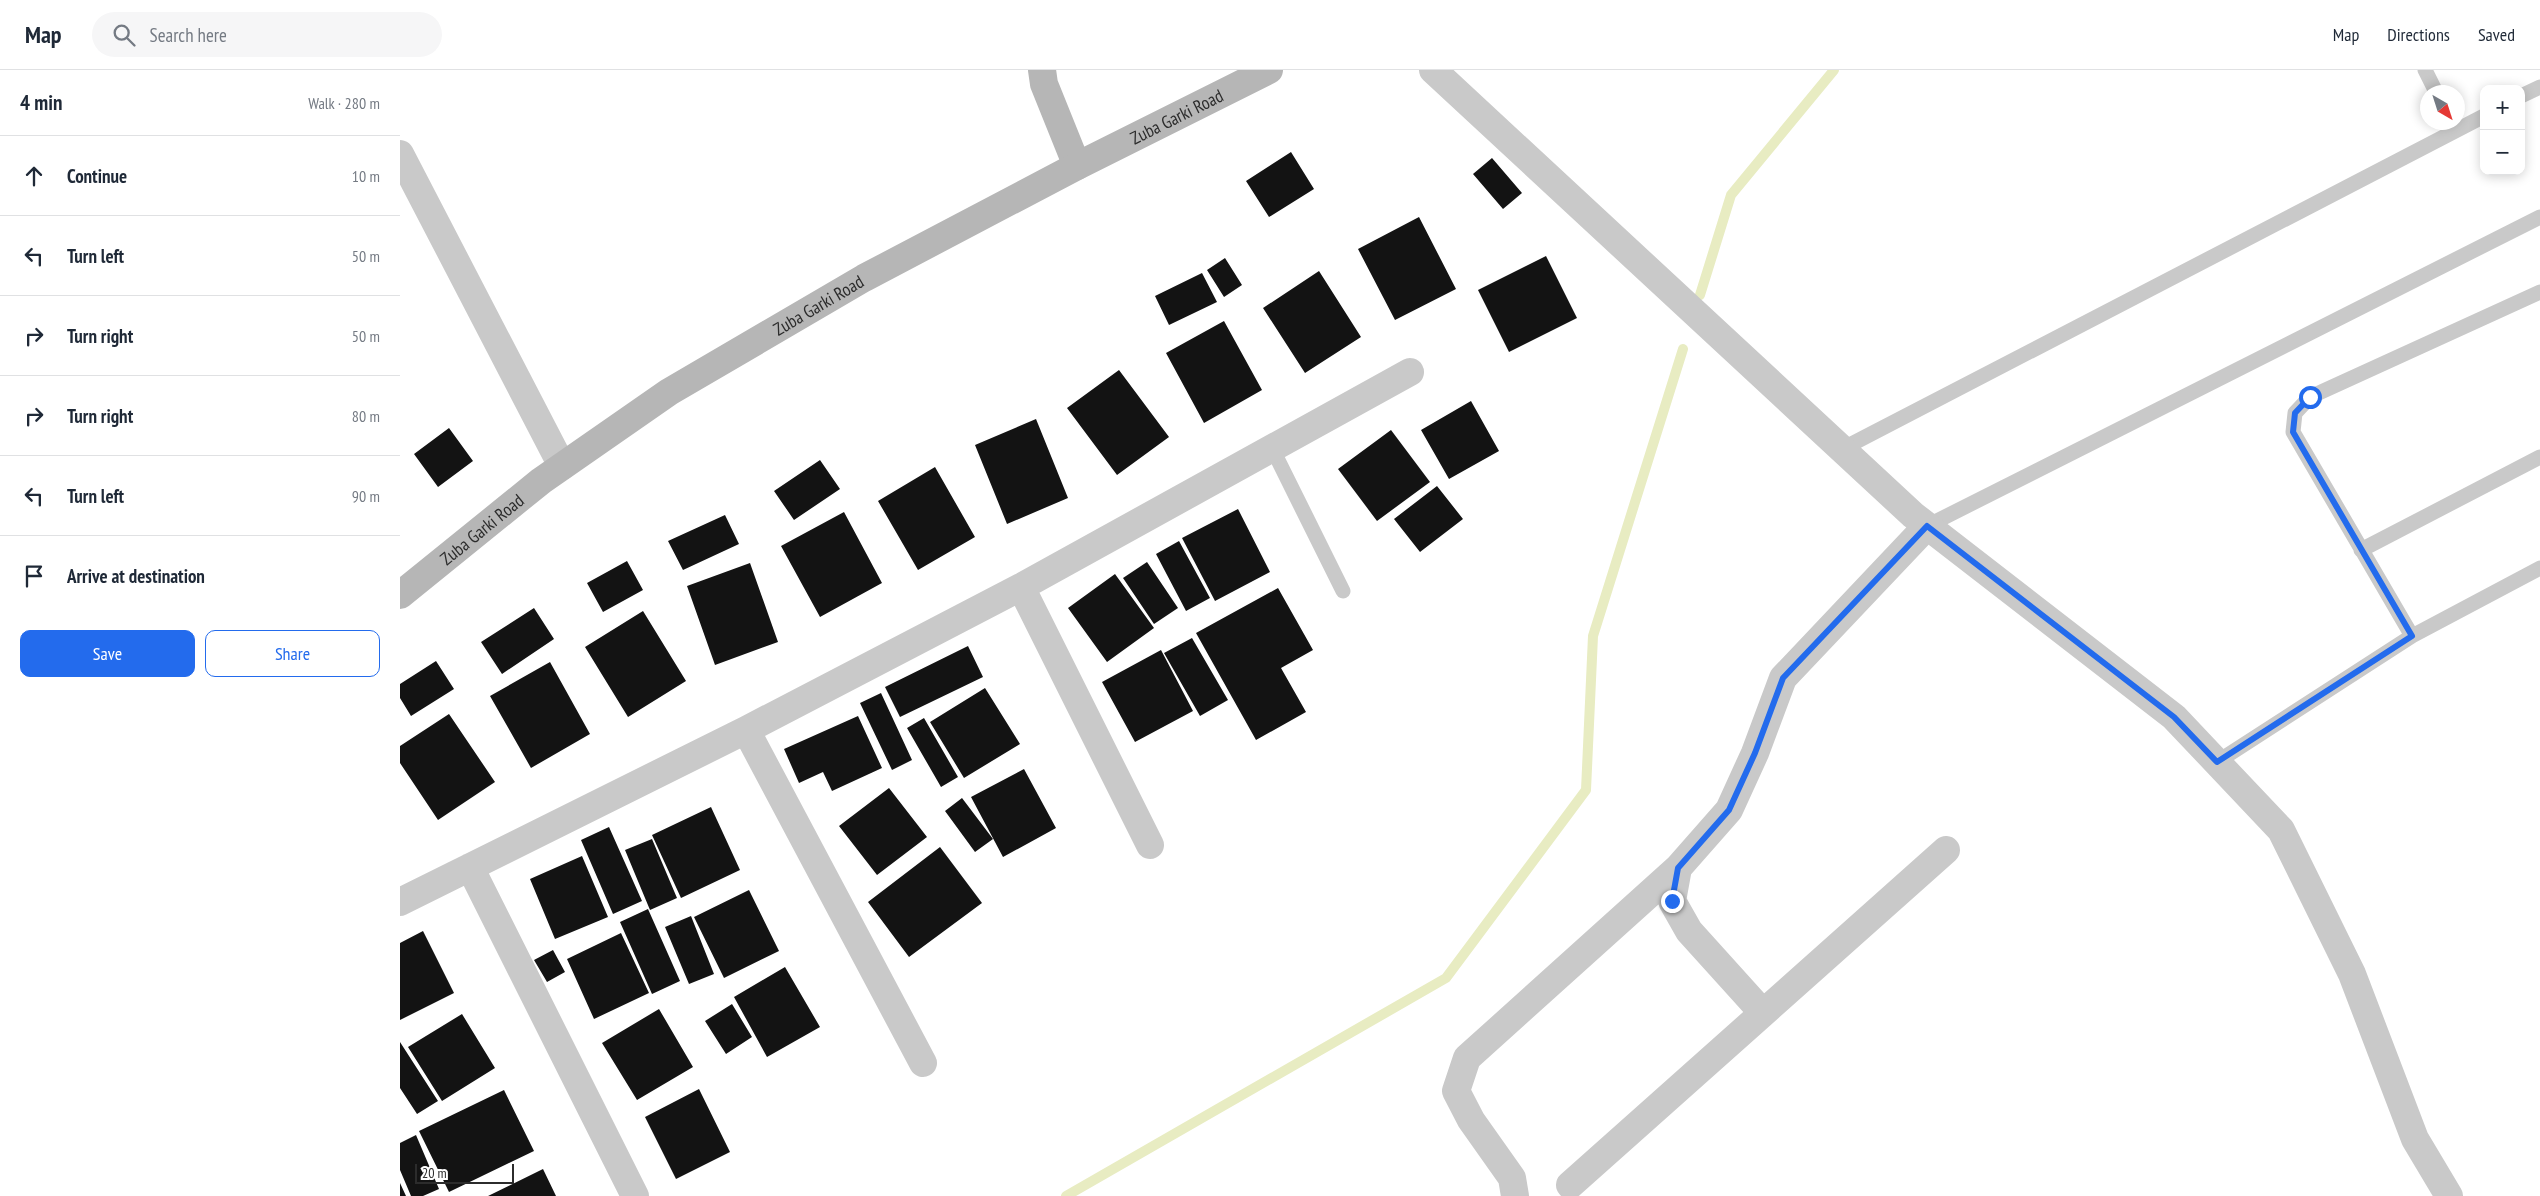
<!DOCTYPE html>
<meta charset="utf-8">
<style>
:root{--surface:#fff;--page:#f6f6f7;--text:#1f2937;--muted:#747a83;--line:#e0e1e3;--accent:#236bed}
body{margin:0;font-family:"PT Sans Narrow",sans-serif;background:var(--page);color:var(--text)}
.controls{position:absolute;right:15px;top:15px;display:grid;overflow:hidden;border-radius:10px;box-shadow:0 2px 12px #0003}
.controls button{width:45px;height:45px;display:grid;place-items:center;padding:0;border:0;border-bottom:1px solid var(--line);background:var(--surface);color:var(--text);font:25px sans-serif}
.compass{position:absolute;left:2020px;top:15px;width:45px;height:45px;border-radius:50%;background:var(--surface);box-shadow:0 2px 12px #0003;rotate:141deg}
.scale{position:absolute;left:15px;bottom:12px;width:99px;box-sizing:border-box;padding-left:5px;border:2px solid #2c2c2c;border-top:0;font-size:14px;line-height:18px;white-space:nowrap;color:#2c2c2c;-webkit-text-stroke:4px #fff;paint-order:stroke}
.stop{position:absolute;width:15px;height:15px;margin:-11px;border:4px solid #236bed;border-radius:50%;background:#fff}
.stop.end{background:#236bed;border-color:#fff;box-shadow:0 1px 5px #0008}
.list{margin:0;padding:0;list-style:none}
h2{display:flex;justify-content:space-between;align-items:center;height:65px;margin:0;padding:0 20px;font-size:21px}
h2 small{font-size:16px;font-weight:400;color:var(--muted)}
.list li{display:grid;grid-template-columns:32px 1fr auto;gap:15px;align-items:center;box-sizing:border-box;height:80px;padding:0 20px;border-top:1px solid var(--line)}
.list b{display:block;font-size:19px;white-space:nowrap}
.list em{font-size:16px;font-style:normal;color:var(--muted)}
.actions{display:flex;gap:10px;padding:15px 20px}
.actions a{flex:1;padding:11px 0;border:1px solid var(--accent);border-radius:10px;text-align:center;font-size:18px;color:var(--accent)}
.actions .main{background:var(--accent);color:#fff}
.icon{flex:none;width:28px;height:28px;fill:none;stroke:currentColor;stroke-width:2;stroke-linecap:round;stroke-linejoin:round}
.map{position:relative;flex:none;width:2140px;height:1126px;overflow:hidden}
header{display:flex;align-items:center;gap:30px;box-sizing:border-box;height:70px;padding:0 25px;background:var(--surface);border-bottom:1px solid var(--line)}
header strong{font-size:24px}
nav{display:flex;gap:28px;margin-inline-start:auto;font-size:18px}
.search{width:350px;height:45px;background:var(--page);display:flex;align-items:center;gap:12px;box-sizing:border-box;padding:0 18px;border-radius:28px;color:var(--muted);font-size:19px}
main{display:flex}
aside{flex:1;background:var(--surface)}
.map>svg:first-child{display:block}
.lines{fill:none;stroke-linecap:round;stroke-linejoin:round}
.stream{stroke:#e8ecc2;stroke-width:10}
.building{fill:#131313}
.lane{stroke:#c9c9c9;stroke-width:15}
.street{stroke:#c9c9c9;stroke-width:28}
.secondary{stroke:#b6b6b6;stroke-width:28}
.route{stroke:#236bed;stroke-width:6}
.labels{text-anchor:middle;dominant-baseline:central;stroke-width:5;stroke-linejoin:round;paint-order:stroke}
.street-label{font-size:18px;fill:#2c2c2c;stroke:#fff}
</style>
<header>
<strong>Map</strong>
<div class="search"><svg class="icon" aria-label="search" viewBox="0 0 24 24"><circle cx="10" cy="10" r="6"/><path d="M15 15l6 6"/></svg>Search here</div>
<nav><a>Map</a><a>Directions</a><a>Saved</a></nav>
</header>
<main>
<aside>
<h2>4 min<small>Walk · 280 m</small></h2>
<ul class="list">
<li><svg class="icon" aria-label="ahead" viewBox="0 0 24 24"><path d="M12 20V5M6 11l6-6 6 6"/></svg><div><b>Continue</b></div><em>10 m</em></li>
<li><svg class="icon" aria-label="left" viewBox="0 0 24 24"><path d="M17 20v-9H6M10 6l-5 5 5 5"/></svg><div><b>Turn left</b></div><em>50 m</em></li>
<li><svg class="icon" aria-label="right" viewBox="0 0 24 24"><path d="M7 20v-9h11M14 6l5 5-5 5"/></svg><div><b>Turn right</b></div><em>50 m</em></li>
<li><svg class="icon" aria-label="right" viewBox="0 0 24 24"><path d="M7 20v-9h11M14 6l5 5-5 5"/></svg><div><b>Turn right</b></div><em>80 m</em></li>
<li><svg class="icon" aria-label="left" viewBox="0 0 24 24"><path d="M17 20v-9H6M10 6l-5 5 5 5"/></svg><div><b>Turn left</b></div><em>90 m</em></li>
<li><svg class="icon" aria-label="arrive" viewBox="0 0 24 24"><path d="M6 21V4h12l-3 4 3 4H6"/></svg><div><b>Arrive at destination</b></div></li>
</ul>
<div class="actions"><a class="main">Save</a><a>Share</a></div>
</aside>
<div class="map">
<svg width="2140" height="1126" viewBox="0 0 2140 1126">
<rect width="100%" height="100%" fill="#fff"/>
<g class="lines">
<path class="stream" d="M1300 225 1331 125 1434 0
M666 1126 1046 908 1186 720 1193 566 1283 279"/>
</g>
<path class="building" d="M891 82 914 119 869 147 846 111Z
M1092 88 1122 123 1103 139 1073 104Z
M1019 147 1056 219 995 250 958 179Z
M1146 186 1177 248 1109 282 1078 220Z
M825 188 842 215 824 227 807 200Z
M919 201 961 267 905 303 863 238Z
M802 203 817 232 769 255 755 226Z
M824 251 862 320 804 353 766 283Z
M719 300 769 367 717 405 667 338Z
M1071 331 1099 381 1049 409 1021 360Z
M636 349 668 428 607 454 575 375Z
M49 358 73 391 38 417 14 384Z
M991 360 1030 412 977 451 938 399Z
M420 390 440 419 394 450 374 421Z
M535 397 575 467 518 500 478 431Z
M1037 416 1063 449 1020 482 994 449Z
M838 439 870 502 815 531 782 468Z
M444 442 482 513 420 547 381 476Z
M325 445 339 474 283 500 268 471Z
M779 471 810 528 786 541 756 484Z
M227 491 243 520 203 542 187 513Z
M747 492 778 538 754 554 723 508Z
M350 493 378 572 315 595 287 516Z
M715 504 754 558 707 592 668 538Z
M878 518 913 580 881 598 906 642 856 670 796 563Z
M134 538 154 569 102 604 81 572Z
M243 541 286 611 228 647 185 577Z
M792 568 828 630 800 646 764 583Z
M568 576 583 607 500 647 485 617Z
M761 580 793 641 735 672 702 612Z
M36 591 54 619 11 646 0 628V614Z
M150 592 190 664 131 698 90 626Z
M585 618 620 674 564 708 530 652Z
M481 623 512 690 492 700 460 633Z
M49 644 95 712 38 750 0 693V676Z
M458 646 482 698 432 721 423 702 399 713 384 679Z
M524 648 558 707 541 717 507 658Z
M624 699 656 758 603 787 571 727Z
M489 718 527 767 477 805 439 756Z
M562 728 593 769 575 782 545 741Z
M311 737 340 800 281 828 252 765Z
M209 757 242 831 213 844 181 770Z
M252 769 277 828 250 840 225 780Z
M540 777 582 833 509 887 468 832Z
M182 786 208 847 155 869 130 809Z
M349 820 379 881 324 908 294 847Z
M248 839 280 911 252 924 220 852Z
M291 846 314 904 289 914 265 857Z
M23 861 54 923 0 950V873Z
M221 863 249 923 194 949 167 889Z
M153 880 165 902 147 912 134 890Z
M385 897 420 957 367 987 334 927Z
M332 934 352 967 326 984 305 951Z
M259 939 293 997 237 1030 202 973Z
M62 944 95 998 42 1031 8 977Z
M0 972 38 1031 17 1044 0 1018Z
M299 1019 330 1082 276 1109 245 1047Z
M104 1020 134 1081 49 1122 19 1061Z
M16 1065 39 1119 23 1126H11L0 1100V1073Z
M143 1099 156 1126H88Z
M0 1113 6 1126H0Z"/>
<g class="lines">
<path class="lane" d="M2025 0 2036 22
M2121 26 2140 17
M872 378 943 521
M1442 379 2084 46
M1527 456 2140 147
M1961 480 2140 387
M2012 566 1893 362 1895 343 1910 327 2140 222
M1817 692 2012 566 2140 498"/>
<path class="street" d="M1033 0 1513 445 1774 647 1881 760 1952 904 2015 1069 2049 1126
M0 84 162 396
M621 517 750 775
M346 660 523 993
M70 797 235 1126
M0 832 346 660 621 517 1010 302
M1363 943 1289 861 1272 831 1278 798 1329 740 1355 683 1383 608 1527 456
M1170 1115 1546 780
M1115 1126 1112 1108 1071 1050 1056 1021 1067 988 1278 798"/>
<g class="secondary">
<path d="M642 0 644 14 677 96"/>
<path id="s1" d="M0 525 141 411 269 322 464 208 677 96 869 0"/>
</g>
</g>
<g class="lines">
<path class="route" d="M1272 831 1278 798 1329 740 1355 683 1383 608 1527 456 1774 647 1817 692 2012 566 1893 362 1895 343 1910 327"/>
</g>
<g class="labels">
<g class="street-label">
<text stroke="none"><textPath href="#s1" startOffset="915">Zuba Garki Road</textPath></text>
<text stroke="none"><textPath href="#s1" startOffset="510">Zuba Garki Road</textPath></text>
<text stroke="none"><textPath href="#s1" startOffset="105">Zuba Garki Road</textPath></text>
</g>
</g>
</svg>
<div class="controls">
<button>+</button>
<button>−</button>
</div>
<svg class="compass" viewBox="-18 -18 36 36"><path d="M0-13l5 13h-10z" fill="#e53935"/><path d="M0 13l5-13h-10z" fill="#747a83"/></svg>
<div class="scale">20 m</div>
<div class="stop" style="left:1910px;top:327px"></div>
<div class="stop end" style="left:1272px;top:831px"></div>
</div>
</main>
